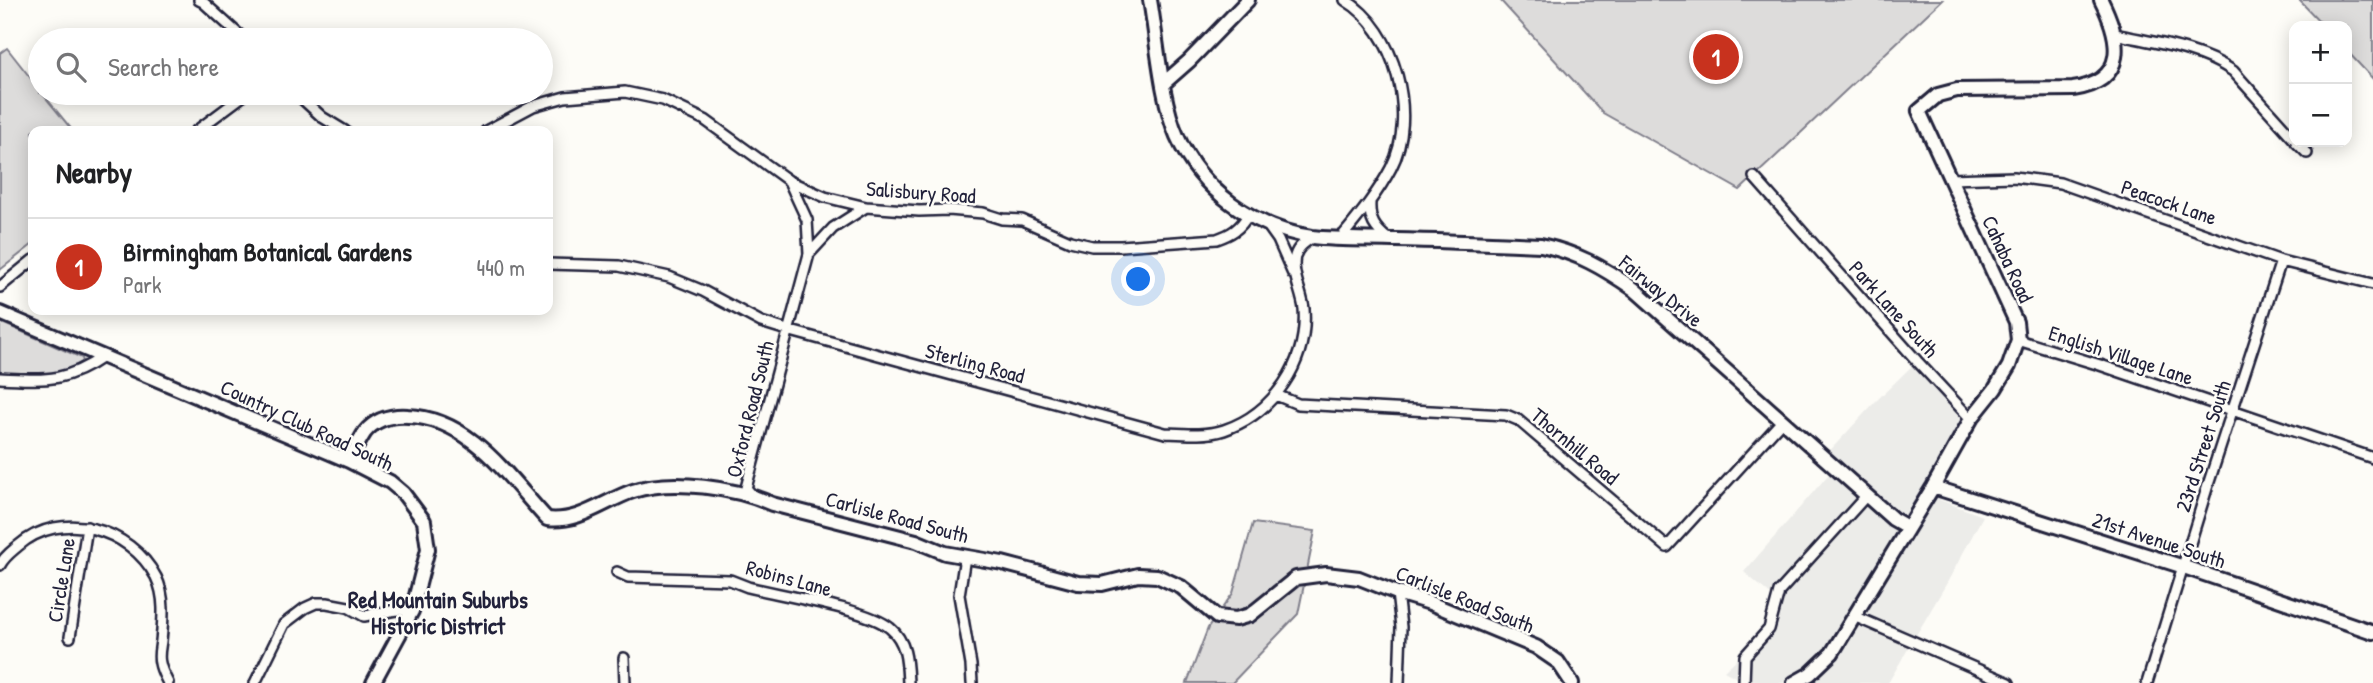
<!DOCTYPE html>
<meta charset="utf-8">
<style>
:root{--surface:#fff;--page:#f6f6f6;--text:#202124;--muted:#757577;--line:#e0e0e0;--accent:#c8321e}
body{margin:0;font-family:"Patrick Hand",sans-serif;background:var(--page);color:var(--text)}
.controls{position:absolute;right:21px;top:21px;display:grid;overflow:hidden;border-radius:14px;box-shadow:0 4px 18px #0003}
.controls button{width:63px;height:63px;display:grid;place-items:center;padding:0;border:0;border-bottom:2px solid var(--line);background:var(--surface);color:var(--text);font:35px sans-serif}
.you{position:absolute;left:1139px;top:280px;width:24px;height:24px;margin:-18px;border:5px solid #fff;border-radius:50%;background:#1a73e8;box-shadow:0 0 0 10px #1a73e833}
.badge{display:grid;place-items:center;width:46px;height:46px;border-radius:50%;background:var(--accent);color:#fff;font-size:23px;font-weight:700}
.pin{position:absolute;translate:-50% -50%;border:4px solid #fff;box-shadow:0 2px 7px #0006}
.list{margin:0;padding:0;list-style:none}
h2{display:flex;justify-content:space-between;align-items:center;height:91px;margin:0;padding:0 28px;font-size:30px}
h2 small{font-size:23px;font-weight:400;color:var(--muted)}
.list li{display:grid;grid-template-columns:46px 1fr auto;gap:21px;align-items:center;box-sizing:border-box;height:98px;padding:0 28px;border-top:2px solid var(--line)}
.list b{display:block;font-size:26px;white-space:nowrap}
.list p{margin:0;font-size:23px;white-space:nowrap;color:var(--muted)}
.list em{font-size:23px;font-style:normal;color:var(--muted)}
.icon{flex:none;width:38px;height:38px;fill:none;stroke:currentColor;stroke-width:2;stroke-linecap:round;stroke-linejoin:round}
.map{position:relative;flex:none;width:2373px;height:683px;overflow:hidden}
.search{position:absolute;background:var(--surface);box-shadow:0 4px 18px #0003;left:28px;top:28px;width:525px;height:77px;display:flex;align-items:center;gap:18px;box-sizing:border-box;padding:0 24px;border-radius:38px;color:var(--muted);font-size:26px}
.panel{position:absolute;background:var(--surface);box-shadow:0 4px 18px #0003;left:28px;top:126px;width:525px;height:189px;border-radius:14px}
.map>svg:first-child{display:block}
.built{fill:#ecece9}
.green{fill:#dddcdb;stroke:#807f8b;stroke-width:2}
.lines{fill:none;stroke-linecap:round;stroke-linejoin:round}
.street-casing{stroke:#22223b;stroke-width:14}
.secondary-casing{stroke:#22223b;stroke-width:18}
.street{stroke:#fdfcf7;stroke-width:9}
.secondary{stroke:#fdfcf7;stroke-width:12}
.labels{text-anchor:middle;dominant-baseline:central;stroke-width:5;stroke-linejoin:round;paint-order:stroke}
.street-label{font-size:21px;fill:#22223b;stroke:#fdfcf7}
.neighbourhood-label{font-size:23px;font-weight:bold;fill:#22223b;stroke:#fdfcf7}
</style>
<div class="map">
<svg width="2373" height="683" viewBox="0 0 2373 683">
<rect width="100%" height="100%" fill="#fdfcf7"/>
<filter id="ink" filterUnits="userSpaceOnUse"><feTurbulence type="fractalNoise" baseFrequency=".0143" numOctaves="2"/><feDisplacementMap in="SourceGraphic" scale="14" xChannelSelector="R" yChannelSelector="G"/><feConvolveMatrix kernelMatrix="1 2 1 2 8 2 1 2 1" color-interpolation-filters="sRGB"/></filter>
<g filter="url(#ink)">
<path class="built" d="M1917 361 1971 419 1933 487 1940 500 1983 516 1948 581 1888 683H1746L1724 671 1753 644 1768 626 1773 597 1744 572 1835 467 1824 457 1874 403Z"/>
<path class="green" d="M1500 0H1942L1740 190 1603 113Z
M2299 0H2373V79L2347 51V26H2324Z
M7 48 40 90V93H42L73 131H33V244L0 270V53Z
M0 322 82 358 83 362C69 382 22 376 0 375Z
M1253 523 1315 531 1298 614 1232 683H1187L1208 628 1233 593Z"/>
<g class="lines">
<defs>
<path id="street" d="M199 0 203 2 245 40
M2115 34C2155 43 2199 48 2233 71L2294 139
M296 93 322 117 345 131
M196 131 247 93
M486 131 533 106 565 97 625 92 663 100 705 120 789 181 825 197 866 207 919 211 949 210 983 213 1002 219 1022 220 1070 241 1092 246H1121L1217 239C1231 234 1240 229 1248 215
M2296 142 2307 153
M1754 177 1917 361 1971 419
M1950 179 2014 177 2060 183 2281 261 2373 284
M1370 203C1369 220 1375 229 1388 239
M1268 226 1278 240 1293 274
M1341 238C1359 216 1378 193 1391 168 1418 116 1396 30 1345 0
M809 254 833 228 866 207
M548 264 619 266 669 277 703 291 761 322 787 330 1165 433C1185 434 1205 436 1224 430 1274 413 1308 362 1304 309 1302 292 1291 273 1295 256 1298 246 1306 242 1313 237
M0 287 33 260
M2018 340 2100 365 2373 458
M0 378C45 380 65 383 104 356
M1276 395 1298 404 1506 415 1518 420 1667 547 1781 422
M752 495 746 488 809 254 807 220 789 181
M965 557 959 595 971 665 972 683
M0 565C4 557 11 552 18 546 62 508 130 528 156 577 166 597 163 621 161 641 160 648 158 656 160 663 161 670 165 677 168 683
M617 572 628 577 730 580 748 587C780 595 868 609 890 628 907 642 907 663 908 683
M1397 593 1401 627 1399 683
M1854 616 2009 683
M70 637 87 527
M624 658 625 683
M255 683 284 624 305 608 316 603H327L348 607 364 616 396 610 412 611
M1744 683 1745 656 1769 629 1779 592 1866 496
M2147 683 2208 485 2281 261"/>
<path id="secondary" d="M1150 0C1157 39 1161 100 1177 136 1201 190 1253 228 1312 237 1339 240 1369 239 1397 240 1445 241 1493 243 1541 245 1578 253 1602 267 1634 289L1893 519 1907 527
M1164 83 1189 61 1248 0
M0 313 349 461 390 482 403 493 424 521 428 549 412 611 373 683
M349 461C354 452 359 441 365 432 376 419 392 415 408 416 470 418 508 477 547 519 579 523 604 501 633 491 672 478 736 488 772 504L916 541 945 553 1002 563 1078 583 1102 584 1138 575 1157 576 1181 587 1217 617 1236 619 1250 615 1296 578 1326 574 1359 578 1397 593 1430 603 1536 647 1558 662 1572 683
M1933 487 2184 567 2373 632
M1794 683 1810 674 1832 653 1933 487 1971 419 1995 389 2009 366 2018 340 2016 322 1919 111 1938 95 1957 90 2073 89C2128 81 2121 40 2101 0"/>
</defs>
<use href="#street" class="street-casing"/>
<use href="#secondary" class="secondary-casing"/>
<use href="#street" class="street"/>
<use href="#secondary" class="secondary"/>
</g>
</g>
<g class="labels">
<g class="street-label">
<text transform="translate(921 192) rotate(4)">Salisbury Road</text>
<text transform="translate(2169 202) rotate(19)">Peacock Lane</text>
<text transform="translate(2008 259) rotate(65)">Cahaba Road</text>
<text transform="translate(1661 291) rotate(39)">Fairway Drive</text>
<text transform="translate(1894 309) rotate(48)">Park Lane South</text>
<text transform="translate(2121 355) rotate(18)">English Village Lane</text>
<text transform="translate(975 363) rotate(15)">Sterling Road</text>
<text transform="translate(750 409) rotate(-76)">Oxford Road South</text>
<text transform="translate(307 425) rotate(25)">Country Club Road South</text>
<text transform="translate(1575 446) rotate(40)">Thornhill Road</text>
<text transform="translate(2203 446) rotate(-72)">23rd Street South</text>
<text transform="translate(897 517) rotate(15)">Carlisle Road South</text>
<text transform="translate(2159 540) rotate(18)">21st Avenue South</text>
<text transform="translate(789 578) rotate(15)">Robins Lane</text>
<text transform="translate(61 580) rotate(-81)">Circle Lane</text>
<text transform="translate(1465 599) rotate(22)">Carlisle Road South</text>
</g>
<g class="neighbourhood-label">
<text x="438" y="599">Red Mountain Suburbs<tspan x="438" dy="26">Historic District</tspan></text>
</g>
</g>
</svg>
<div class="controls">
<button>+</button>
<button>−</button>
</div>
<div class="you"></div>
<div class="pin badge" style="left:1716px;top:57px">1</div>
<div class="search"><svg class="icon" aria-label="search" viewBox="0 0 24 24"><circle cx="10" cy="10" r="6"/><path d="M15 15l6 6"/></svg>Search here</div>
<section class="panel">
<h2>Nearby<small></small></h2>
<ul class="list">
<li><span class="badge">1</span><div><b>Birmingham Botanical Gardens</b><p>Park</p></div><em>440 m</em></li>
</ul>
</section>
</div>
